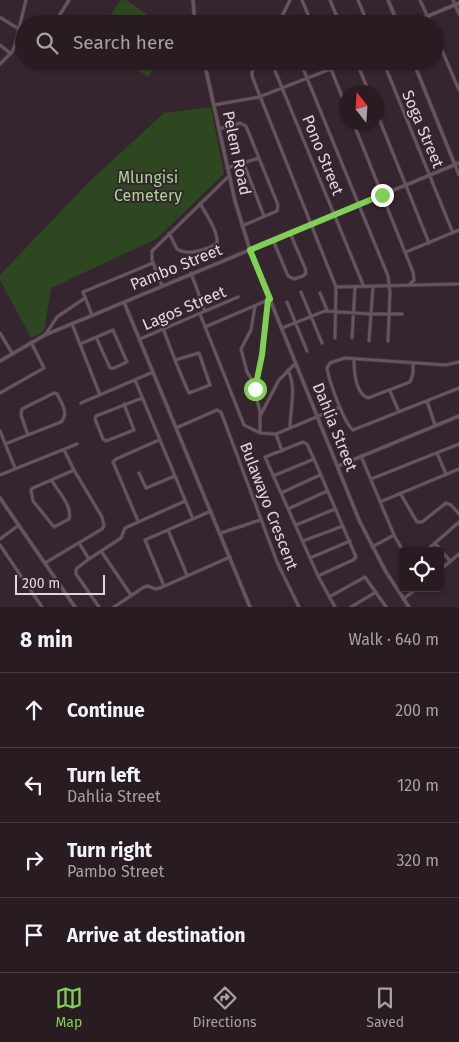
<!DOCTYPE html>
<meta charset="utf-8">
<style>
:root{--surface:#281c22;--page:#30252a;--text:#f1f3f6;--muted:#a5a1a5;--line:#443a40;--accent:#7ed153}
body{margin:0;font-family:"Fira Sans",sans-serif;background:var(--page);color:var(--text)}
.controls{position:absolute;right:15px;bottom:15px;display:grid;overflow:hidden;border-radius:5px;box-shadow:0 1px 4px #0004}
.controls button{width:45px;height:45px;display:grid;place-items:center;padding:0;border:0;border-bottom:1px solid var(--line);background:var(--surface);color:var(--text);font:25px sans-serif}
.compass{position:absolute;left:339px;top:85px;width:45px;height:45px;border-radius:50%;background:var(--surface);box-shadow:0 1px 4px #0004;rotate:343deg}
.scale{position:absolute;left:15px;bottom:12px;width:90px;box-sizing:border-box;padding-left:5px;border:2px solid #e1d6dc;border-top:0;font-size:14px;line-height:18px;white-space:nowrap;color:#e1d6dc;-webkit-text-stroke:4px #35252e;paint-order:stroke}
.stop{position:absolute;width:15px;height:15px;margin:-11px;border:4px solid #7ed153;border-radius:50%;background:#fff}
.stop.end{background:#7ed153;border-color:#fff;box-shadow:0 1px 5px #0008}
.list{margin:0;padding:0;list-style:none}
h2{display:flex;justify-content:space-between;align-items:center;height:65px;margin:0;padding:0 20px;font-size:21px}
h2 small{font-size:16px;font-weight:400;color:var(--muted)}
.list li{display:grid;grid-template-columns:32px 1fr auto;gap:15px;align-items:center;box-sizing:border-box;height:75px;padding:0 20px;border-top:1px solid var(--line)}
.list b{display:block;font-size:19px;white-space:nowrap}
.list p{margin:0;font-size:16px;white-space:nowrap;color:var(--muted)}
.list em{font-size:16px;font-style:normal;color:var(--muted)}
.icon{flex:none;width:28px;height:28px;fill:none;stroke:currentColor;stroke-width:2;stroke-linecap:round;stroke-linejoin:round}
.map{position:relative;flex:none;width:459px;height:607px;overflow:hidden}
.search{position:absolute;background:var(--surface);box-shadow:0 1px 4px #0004;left:15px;right:15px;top:15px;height:55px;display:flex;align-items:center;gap:12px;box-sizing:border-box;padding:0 18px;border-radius:28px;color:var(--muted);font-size:19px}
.sheet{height:365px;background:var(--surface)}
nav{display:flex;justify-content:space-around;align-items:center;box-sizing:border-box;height:70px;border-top:1px solid var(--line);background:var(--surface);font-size:14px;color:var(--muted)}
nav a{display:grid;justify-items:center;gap:2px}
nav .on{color:var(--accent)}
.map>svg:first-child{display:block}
.green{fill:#2d4821}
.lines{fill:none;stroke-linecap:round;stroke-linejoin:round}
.minor-casing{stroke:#4f4249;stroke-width:4}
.tertiary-casing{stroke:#4f4249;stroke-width:4.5}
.minor{stroke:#68545f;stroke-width:2.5}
.tertiary{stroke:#68545f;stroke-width:3}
.route{stroke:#7ed153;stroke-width:6}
.labels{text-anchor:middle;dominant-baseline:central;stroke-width:4;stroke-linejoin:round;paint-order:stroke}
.street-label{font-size:16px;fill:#e1d6dc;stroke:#35252e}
.park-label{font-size:16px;fill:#a3d88b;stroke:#35252e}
</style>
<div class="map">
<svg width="459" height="607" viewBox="0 0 459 607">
<rect width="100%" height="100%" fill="#35252e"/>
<path class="green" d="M121 0H126L148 15 142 24H104Z
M125 61H159L148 77Z
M211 107 224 174 156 239 51 288 44 331 31 338 0 280V275L89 182 164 113Z"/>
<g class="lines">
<defs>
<path id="minor" d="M302 0 312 24
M330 0 340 24
M358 0 368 24
M420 0 431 24
M453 0 459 14
M1 18 19 29
M54 24 69 0
M278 24 290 0
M435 34 459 90
M0 45 10 53
M257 61 252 72V76L336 287 335 338
M271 61 364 287
M300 61 388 276 390 292 388 341
M328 61 346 107
M356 61 369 92
M383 61 453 233
M0 64 12 52 15 45 26 0
M214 105 259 97 351 61
M376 111 429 243
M353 122 413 272 414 280 409 285
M219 129 240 123 246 126 278 205 277 211 242 226
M244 164 264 216
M455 165 459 175
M227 168 259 158
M169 233 177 249C187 256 207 250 217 243 218 230 206 215 200 203
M273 240 288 276 294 279 303 276 306 273 305 268 290 233
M406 252 459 230
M191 273 205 311
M162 286 152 260V251L229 176
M336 287 459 284
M301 292 322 343
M320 293 327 310
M287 302 307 351
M200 314 244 425 260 433 276 434 340 407
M92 315 83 292 153 263
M72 324 100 395
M205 327 268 300
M163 328C171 350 179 372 189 393L210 385 199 353 175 360
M282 328 325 311 371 314H402
M0 333 12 353
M45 335 57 317 85 298
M352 338 355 287
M140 339 238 297
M369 341 373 287
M80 344 113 330 127 362 114 368H110L96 337
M354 359C354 371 355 393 368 398L410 382 413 374V363
M459 362 446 365 345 358 330 363 327 368C329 381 344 423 353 430L459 388
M288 370C297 389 290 408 290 428
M135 380 193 519
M255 385 247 372 241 349 251 330 255 306
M390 391 399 412
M0 393 44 368 31 342
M427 401 435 425
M81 403 153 372
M124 404 134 430 106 441 103 439 95 419 96 416 142 398
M261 414 279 380 296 363
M176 428 217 410 221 412 277 562 299 607
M0 431 15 468
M260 432V411L255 393V385L262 355 267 300
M276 434 282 451
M5 444 61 422C69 414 62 403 57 394L54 393 22 409 21 415 28 435
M437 453 446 474
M361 456 394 535 403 551
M139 473 146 488 175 476
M0 475 77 444
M273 476 314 459
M371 479 459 444
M52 481C58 491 73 507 69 519L54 527 33 501 31 490 33 488 74 470
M281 493 320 475
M400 493 417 522H422L446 503 451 505 459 514
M380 502 459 469
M288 509 327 491
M138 521 113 462 116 459 159 440
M296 525 335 509
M168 530 187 575
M221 533 260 520
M0 539 19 525
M303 541 343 526
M79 543 89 559
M435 543 450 561
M0 545 42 607
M372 547 394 535
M101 551 131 595
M426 551 459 522
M310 558 350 541
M45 563 102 529 104 526 102 517 74 470 64 450
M440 570 459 554
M318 576 353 560 356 557 314 459 307 444 303 442 265 457 318 576 335 607
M164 586 145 540 211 511
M329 597 365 577 386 607
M403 599 418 588
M99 607 76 574V569L89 559 121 538 125 528 185 501
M114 607 144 587 148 586 155 589 160 588 230 557
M351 607 376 592"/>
<path id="tertiary" d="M193 0 195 24
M388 0 398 24
M409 24 459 3
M204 61 235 201 250 250 359 520 386 572 409 607
M413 61 455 165
M124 302 250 607
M0 361 45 335 459 163
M338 466 459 416
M0 498 75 607"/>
</defs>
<use href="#minor" class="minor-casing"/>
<use href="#tertiary" class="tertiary-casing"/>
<use href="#minor" class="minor"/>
<use href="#tertiary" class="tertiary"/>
</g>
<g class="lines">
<path class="route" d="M255 389 262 355 268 300 270 299 250 250 382 195"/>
</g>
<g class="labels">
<g class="street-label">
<text transform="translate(423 129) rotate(67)">Soga Street</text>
<text transform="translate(237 153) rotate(78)">Pelem Road</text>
<text transform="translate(323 155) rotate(68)">Pono Street</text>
<text transform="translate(176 267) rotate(-22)">Pambo Street</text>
<text transform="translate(184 308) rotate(-23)">Lagos Street</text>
<text transform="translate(335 427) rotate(68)">Dahlia Street</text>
<text transform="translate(269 506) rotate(69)">Bulawayo Crescent</text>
</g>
<g class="park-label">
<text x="148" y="177">Mlungisi<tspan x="148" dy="18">Cemetery</tspan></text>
</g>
</g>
</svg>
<div class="controls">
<button><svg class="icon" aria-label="locate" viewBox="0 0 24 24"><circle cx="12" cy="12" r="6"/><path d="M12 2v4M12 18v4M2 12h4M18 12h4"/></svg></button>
</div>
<svg class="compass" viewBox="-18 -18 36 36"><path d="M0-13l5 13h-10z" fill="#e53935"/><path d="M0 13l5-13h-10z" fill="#a5a1a5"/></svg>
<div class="scale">200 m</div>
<div class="stop" style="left:255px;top:389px"></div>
<div class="stop end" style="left:382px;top:195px"></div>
<div class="search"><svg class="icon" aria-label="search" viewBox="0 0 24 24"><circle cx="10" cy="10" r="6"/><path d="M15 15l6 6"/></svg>Search here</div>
</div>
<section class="sheet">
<h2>8 min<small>Walk · 640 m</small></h2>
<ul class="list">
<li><svg class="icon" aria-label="ahead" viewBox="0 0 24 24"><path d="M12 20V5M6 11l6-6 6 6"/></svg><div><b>Continue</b></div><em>200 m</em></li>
<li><svg class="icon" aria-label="left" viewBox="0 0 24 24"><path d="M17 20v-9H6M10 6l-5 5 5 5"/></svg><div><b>Turn left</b><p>Dahlia Street</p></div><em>120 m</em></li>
<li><svg class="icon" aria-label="right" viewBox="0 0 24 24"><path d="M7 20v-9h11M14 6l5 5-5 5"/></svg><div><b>Turn right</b><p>Pambo Street</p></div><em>320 m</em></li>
<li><svg class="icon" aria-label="arrive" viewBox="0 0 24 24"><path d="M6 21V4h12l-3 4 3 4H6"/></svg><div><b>Arrive at destination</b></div></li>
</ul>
</section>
<nav>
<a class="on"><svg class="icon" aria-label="map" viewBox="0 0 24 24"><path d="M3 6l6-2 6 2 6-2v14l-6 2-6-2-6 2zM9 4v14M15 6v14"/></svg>Map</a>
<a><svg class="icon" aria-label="directions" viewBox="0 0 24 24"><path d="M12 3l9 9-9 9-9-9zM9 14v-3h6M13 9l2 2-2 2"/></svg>Directions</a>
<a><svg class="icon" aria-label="saved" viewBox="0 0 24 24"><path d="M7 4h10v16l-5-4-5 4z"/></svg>Saved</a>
</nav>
